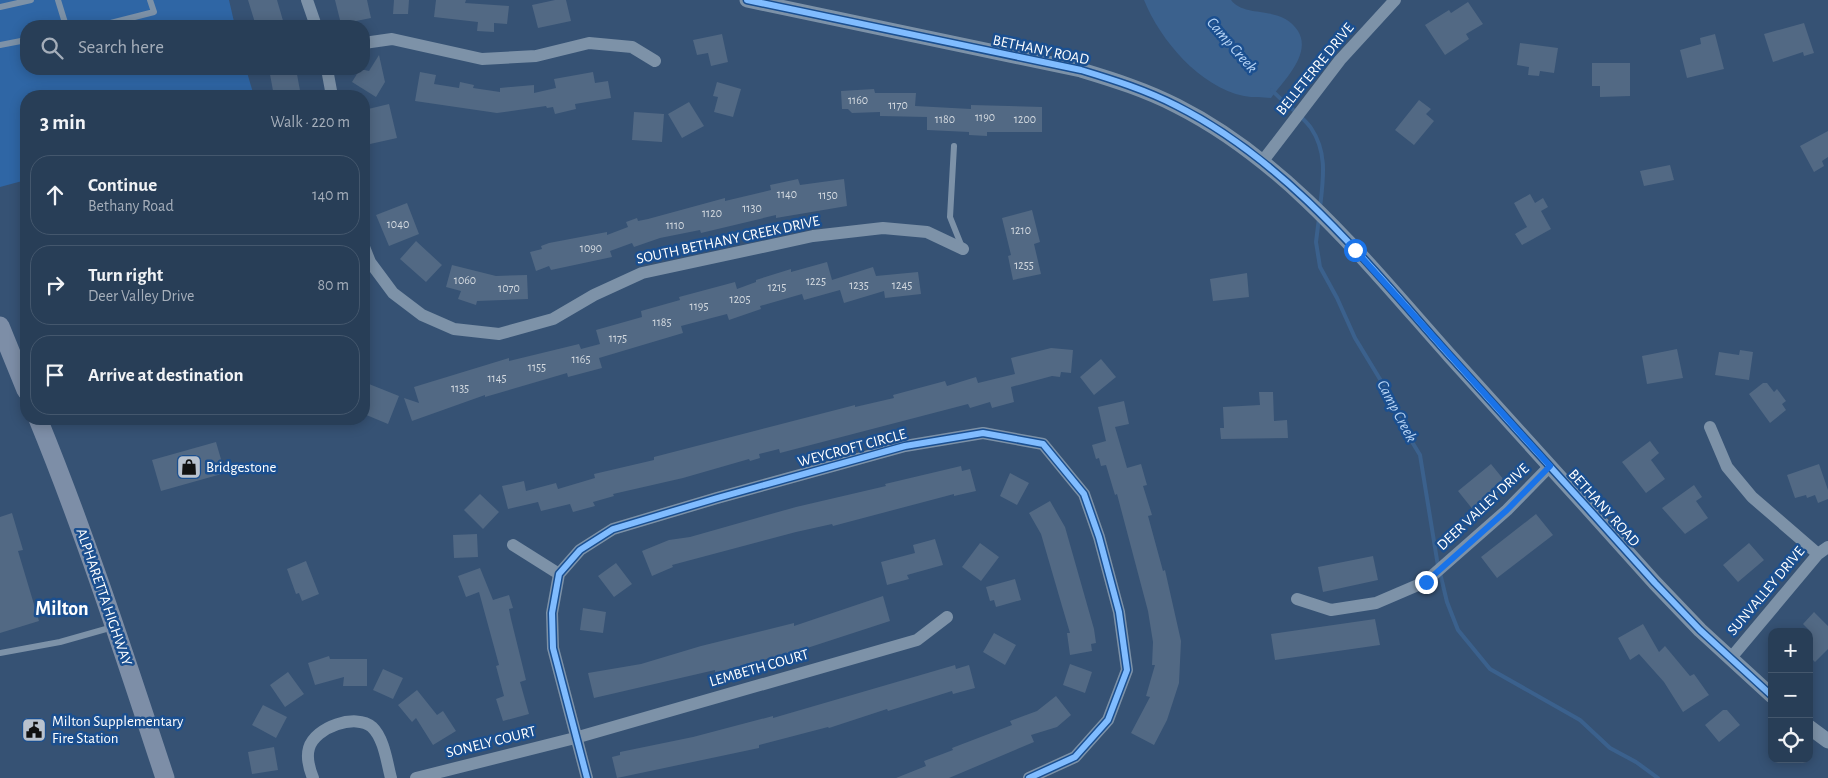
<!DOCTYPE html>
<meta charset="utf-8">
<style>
:root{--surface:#283e57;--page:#30455d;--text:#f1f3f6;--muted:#a5aeba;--line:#44576d}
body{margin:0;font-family:"Alegreya Sans",sans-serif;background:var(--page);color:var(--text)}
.controls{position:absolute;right:15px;bottom:15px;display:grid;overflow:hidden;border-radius:10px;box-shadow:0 2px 12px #0003}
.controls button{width:45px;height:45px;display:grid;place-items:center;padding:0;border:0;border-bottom:1px solid var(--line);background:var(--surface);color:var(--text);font:25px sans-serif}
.stop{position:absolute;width:15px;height:15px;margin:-11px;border:4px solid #1a73e8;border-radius:50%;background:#fff}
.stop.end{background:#1a73e8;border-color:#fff;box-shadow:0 1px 5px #0008}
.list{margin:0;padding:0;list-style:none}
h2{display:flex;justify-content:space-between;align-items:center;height:65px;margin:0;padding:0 20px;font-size:21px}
h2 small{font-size:16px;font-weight:400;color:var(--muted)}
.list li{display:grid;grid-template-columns:32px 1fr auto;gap:15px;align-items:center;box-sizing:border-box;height:80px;margin:0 10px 10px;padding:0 10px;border:1px solid var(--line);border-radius:20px}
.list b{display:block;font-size:19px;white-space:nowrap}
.list p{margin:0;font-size:16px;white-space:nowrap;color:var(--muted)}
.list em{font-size:16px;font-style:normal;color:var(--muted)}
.icon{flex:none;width:28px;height:28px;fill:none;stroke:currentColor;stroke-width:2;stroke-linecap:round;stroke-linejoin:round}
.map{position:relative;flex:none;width:1828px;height:778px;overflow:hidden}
.search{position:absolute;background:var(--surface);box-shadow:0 2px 12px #0003;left:20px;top:20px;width:350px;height:55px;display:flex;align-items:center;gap:12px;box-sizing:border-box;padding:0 18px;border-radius:20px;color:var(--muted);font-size:19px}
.panel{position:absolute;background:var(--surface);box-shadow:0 2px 12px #0003;left:20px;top:90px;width:350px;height:335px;border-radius:20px}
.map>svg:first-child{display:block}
.green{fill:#2f66a5}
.water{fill:#3b618d}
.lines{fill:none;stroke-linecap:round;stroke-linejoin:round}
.stream{stroke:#3b618d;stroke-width:4}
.building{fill:#526984}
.service{stroke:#7d92a8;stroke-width:6}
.minor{stroke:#7d92a8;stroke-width:12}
.tertiary{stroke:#7d92a8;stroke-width:15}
.primary{stroke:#7d8ea7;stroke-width:19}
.cycleway-casing{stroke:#1b4f8f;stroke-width:9}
.cycleway{stroke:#80bcff;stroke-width:6}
.route{stroke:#1a73e8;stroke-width:6}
.labels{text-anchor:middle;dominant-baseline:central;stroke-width:5;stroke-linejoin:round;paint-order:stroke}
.number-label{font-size:12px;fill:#d4dae0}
.street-label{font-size:15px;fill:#fff;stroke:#1b4f8f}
.poi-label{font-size:15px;fill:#fff;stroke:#1b4f8f;text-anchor:start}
.water-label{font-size:16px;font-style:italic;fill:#b5d3f5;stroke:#1b4f8f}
.district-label{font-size:20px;font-weight:bold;fill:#fff;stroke:#1b4f8f}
</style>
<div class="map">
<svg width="1828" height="778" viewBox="0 0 1828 778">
<rect width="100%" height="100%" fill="#365274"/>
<path class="green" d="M0 0H229L235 26H26V69H246L254 96H26V180L0 187Z"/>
<path class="water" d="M1144 0H1231C1245 19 1281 4 1298 31 1312 54 1284 80 1271 98 1262 97 1253 98 1244 96 1200 87 1160 40 1144 0Z"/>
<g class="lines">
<path class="stream" d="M1272 90C1282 102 1303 116 1311 128 1328 153 1323 180 1320 208
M1319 218 1316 242 1320 267 1337 298 1355 338 1389 394 1403 427 1420 455 1438 566
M1440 573 1447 602 1458 630 1490 669 1580 720 1610 748 1636 762 1658 778"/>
</g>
<path class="building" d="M248 0H277L284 24 256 26Z
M335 0H367L371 18 341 24Z
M394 0H409L408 14H393Z
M436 0H466L465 3 509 6 507 24 494 23V32L477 31 478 22 434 17Z
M555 0H566L571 21 538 28 532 5Z
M1468 2 1483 24 1466 34 1469 39 1445 55 1425 25 1449 10 1451 13Z
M1804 23 1814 53 1804 56 1803 52 1773 62 1764 34Z
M722 34 728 62 711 66 708 53 697 55 693 40Z
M1715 34 1724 69 1687 78 1680 50 1701 44 1700 38Z
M1520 43 1558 48 1554 73 1540 71 1539 76 1528 75 1529 67 1517 65Z
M379 55 385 82 376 97 352 82 360 69 369 71Z
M1592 63H1630V96L1600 97V86H1592Z
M269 69H296L301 96H274Z
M420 72 436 75 434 84 459 88 460 82 474 85 473 88 500 92V88L534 85V93L556 88 554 79 593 72 595 83 608 81 611 98 575 104 576 109 555 114 553 107 547 108 546 106 497 113 415 101Z
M717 82 741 89 733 117 714 112 718 97 713 96Z
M874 89 875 93H916L915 106 971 109V105L1042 107V132H987V136L969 135V132L927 130V117L880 116V112L852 113 848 109H842L841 91Z
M1419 100 1431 109 1426 114 1434 121 1414 145 1395 130Z
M689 102 704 126 682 138 668 114Z
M389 104 397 138 370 144 364 110Z
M634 112 664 114 662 142 632 140Z
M1828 131V157L1822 161 1824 166 1814 172 1800 146Z
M1670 165 1674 180 1644 186 1640 171Z
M798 179 800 185 844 179 847 206 776 218V215L701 233 700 230 660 238 634 247 632 243 610 251 612 257 551 270 549 266 536 271 530 252 542 249 541 246 549 243 607 232V235L628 227 626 222 637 218 638 221 648 219 725 198V201L771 190 770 185Z
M1530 194 1535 203 1543 198 1548 207 1541 211 1551 229 1522 245 1515 234 1527 227 1514 203Z
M407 203 419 234 389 246 376 215Z
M1032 210 1040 242 1034 244 1041 274 1013 280 1008 256 1011 255 1002 218Z
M416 241 442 265 426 282 400 259Z
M827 262 832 280 873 267 876 276 918 272 921 294 885 298 884 291 844 303 840 290 804 300 802 294 760 306 761 309 729 320 727 314 681 326 683 333 599 358 602 368 568 377 567 373 485 397V395L412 421 404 398 419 403 414 387 509 358V361L579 344 581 349 600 344 596 330 642 317 641 311 680 300 679 297 735 282 737 289 756 282V280L791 269V272Z
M452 265 496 276 527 275 528 299 477 301 476 305 458 299 461 291 446 287Z
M1247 273 1249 297 1213 301 1210 279Z
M1051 348 1073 350 1071 373 1061 372 1060 377 1052 376 1011 387 1014 402 992 408 990 402 970 408 968 404 780 453 779 449 759 454 760 458 750 461 749 459 683 478 613 494 614 496 593 502 595 506 573 512 570 504 541 511 538 502 508 509 502 486 524 481 526 491 556 483 558 489 595 478 594 474 654 460V457L855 405V407L894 398 893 395 945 381 947 386 976 377 978 383 1015 374 1011 358Z
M1677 349 1683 378 1647 384 1642 356Z
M1740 350 1753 352 1749 380 1715 375 1719 352 1739 355Z
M1101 359 1116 377 1094 395 1080 377Z
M364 382 399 396 388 424 364 414Z
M1763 383H1767L1774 392 1777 389 1786 401 1782 404 1786 410 1770 423 1749 394Z
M1259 392H1273L1274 421 1287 420 1288 438 1221 439 1220 428H1224L1223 407 1260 405Z
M1124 401 1129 424 1115 427 1127 468 1141 464 1147 485 1143 486 1152 515 1148 516 1163 571 1165 570 1181 641 1179 683 1167 720 1154 745 1131 733 1150 697 1146 696 1155 665H1152L1153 642 1148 611 1117 494 1115 495 1106 465 1101 466 1099 458 1096 459 1092 445 1106 441 1098 407Z
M1650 441 1659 453 1651 460 1665 479 1646 493 1622 462Z
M216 442 225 473 161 491 152 460Z
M1491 464 1508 485 1474 511 1458 491Z
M1819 464 1828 490V499L1818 503 1815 495 1807 498 1806 495 1795 498 1787 475Z
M961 466 962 471 970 469 976 491 954 496V494L833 526 832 524 796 532 672 565 673 567 652 576 642 551 669 540 690 537 796 507 886 486 885 484Z
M1010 473 1029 483 1017 505 1000 496Z
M1694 485 1702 497 1696 501 1708 518 1685 534 1662 508Z
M480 494 499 512 483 529 464 510Z
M1050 501 1065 527 1094 629 1096 643 1091 644 1092 651 1070 655 1067 633H1070L1062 606 1041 534 1029 513Z
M12 513 23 550 18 551 39 621 0 633V517Z
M1536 514 1553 535 1497 578 1481 557Z
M477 534 478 557 454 558 453 535Z
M935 539 943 565 907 575 909 579 887 585 881 562 915 553 913 545Z
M980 543 999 557 981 581 962 567Z
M1749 543 1764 560 1738 582 1723 565Z
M1373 556 1378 580 1323 592 1318 567Z
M306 561 319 594 302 601 299 593 296 594 287 569Z
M616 563 632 584 614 597 598 576Z
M480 568 493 600 509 595 513 608 509 609 511 619 526 680 520 682 529 714 503 721 496 699 504 696 496 666 499 665 479 592 466 597 458 576Z
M1015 579 1021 600 996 607 994 600 990 601 986 587Z
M883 596 890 621 801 650 729 669 715 672V670L594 698 588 673 641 664 701 646 794 623V626Z
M583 608 606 612 603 633 580 630Z
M1814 612 1828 626V649L1815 662 1809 656V630L1803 624Z
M1375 619 1380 645 1275 660 1271 634Z
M1643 624 1659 652 1665 646 1690 676 1694 674 1709 695 1683 712 1664 682 1639 654 1630 660 1618 638Z
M994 633 1016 645 1005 665 983 652Z
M329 656 330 659H367V686H343L344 677 315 685 308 663Z
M1070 664 1092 672 1085 693 1063 685Z
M955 665 956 669 969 665 975 688 953 694 952 691 888 711 887 709 829 728 828 727 759 745V748L617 778 612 757 620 755V752L693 737 773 716V718Z
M383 669 403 678 393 699 373 690Z
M288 672 304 694 285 707 270 685Z
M417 690 437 715 443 711 456 731 433 745 416 718 412 722 398 705Z
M1056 696 1071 715 1057 727 1031 735 1034 742 949 778H896L926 766 924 761 953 750 952 748 1012 725 1010 721 1037 711Z
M263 705 287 717 276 738 252 725Z
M1723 710H1727L1740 725 1719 742 1705 725Z
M274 747 278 770 252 774 248 752Z"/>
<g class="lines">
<path class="service" d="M58 0 66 26
M0 7 31 0
M99 26 154 12 150 0
M0 45 26 40
M954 146 950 217 962 247
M0 653 60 642 113 627"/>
<path class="minor" d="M307 0 316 26
M364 43 392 39 482 59 536 56 589 43 632 47 655 61
M327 69 332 96
M1262 162 1340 60 1395 0
M364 247 370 262 393 293 422 315 454 329 499 334 553 319 594 295 642 273 813 236 883 228 927 232 963 249
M1710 427 1727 467 1752 497 1818 554
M513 545 559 574
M1297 599 1331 610 1376 603 1425 582 1507 510 1550 466
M1730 659 1818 554 1828 547
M313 778C309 768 306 758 309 748 315 727 356 713 372 727 384 738 387 763 391 778
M416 778 575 738 917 640 947 617
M587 778 553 648 552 613 559 574 580 550 613 529 717 498 905 446 983 433 1043 444 1084 494 1099 537 1119 612 1127 670 1108 720 1075 757 1029 778"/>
<path class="tertiary" d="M747 0 1081 70C1114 80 1146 90 1177 106 1288 162 1368 264 1450 356 1519 432 1587 507 1655 583L1700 630 1772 696
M1809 727 1828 741"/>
<path class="primary" d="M0 326 26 390
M38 419C86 536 125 657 165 778"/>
<defs>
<path id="cycleway" d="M747 0 1081 70C1114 80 1146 90 1177 106 1288 162 1368 264 1450 356 1519 432 1587 507 1655 583L1700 630 1772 696
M587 778 553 648 552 613 559 574 580 550 613 529 717 498 905 446 983 433 1043 444 1084 494 1099 537 1119 612 1127 670 1108 720 1075 757 1029 778"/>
</defs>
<use href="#cycleway" class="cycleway-casing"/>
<use href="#cycleway" class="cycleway"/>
</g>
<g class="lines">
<path class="route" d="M1355 250 1550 466 1507 510 1426 582"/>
</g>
<defs>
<symbol id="shop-square" viewBox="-11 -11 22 22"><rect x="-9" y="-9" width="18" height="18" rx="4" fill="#b9c2ce" stroke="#1b4f8f"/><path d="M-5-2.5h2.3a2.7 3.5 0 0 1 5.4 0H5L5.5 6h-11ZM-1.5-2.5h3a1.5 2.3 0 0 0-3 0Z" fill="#111"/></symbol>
<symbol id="civic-square" viewBox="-11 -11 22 22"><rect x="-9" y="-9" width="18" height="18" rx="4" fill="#b9c2ce" stroke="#1b4f8f"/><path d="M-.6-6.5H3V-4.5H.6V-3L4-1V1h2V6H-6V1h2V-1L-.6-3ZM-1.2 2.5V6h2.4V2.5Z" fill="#111"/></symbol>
</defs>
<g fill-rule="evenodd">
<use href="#shop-square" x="175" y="453" width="28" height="28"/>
<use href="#civic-square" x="20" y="716" width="28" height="28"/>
</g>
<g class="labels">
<g class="number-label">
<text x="858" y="100">1160</text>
<text x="898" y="105">1170</text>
<text x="985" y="117">1190</text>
<text x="945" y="119">1180</text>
<text x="1025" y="119">1200</text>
<text x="787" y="194">1140</text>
<text x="828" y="195">1150</text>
<text x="752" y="208">1130</text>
<text x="712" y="213">1120</text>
<text x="398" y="224">1040</text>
<text x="675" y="225">1110</text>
<text x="1021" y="230">1210</text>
<text x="591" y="248">1090</text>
<text x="1024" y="265">1255</text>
<text x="465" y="280">1060</text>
<text x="816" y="281">1225</text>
<text x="859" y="285">1235</text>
<text x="902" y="285">1245</text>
<text x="777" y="287">1215</text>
<text x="509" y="288">1070</text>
<text x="740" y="299">1205</text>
<text x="699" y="306">1195</text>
<text x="662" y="322">1185</text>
<text x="618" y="338">1175</text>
<text x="581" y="359">1165</text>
<text x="537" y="367">1155</text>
<text x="497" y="378">1145</text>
<text x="460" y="388">1135</text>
</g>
<g class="street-label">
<text transform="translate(1041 50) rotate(12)">BETHANY ROAD</text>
<text transform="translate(1315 69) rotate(-51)">BELLETERRE DRIVE</text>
<text transform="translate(728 240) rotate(-12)">SOUTH BETHANY CREEK DRIVE</text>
<text transform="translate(852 448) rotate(-15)">WEYCROFT CIRCLE</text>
<text transform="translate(1483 507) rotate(-43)">DEER VALLEY DRIVE</text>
<text transform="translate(1604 508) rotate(48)">BETHANY ROAD</text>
<text transform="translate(1766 591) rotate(-50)">SUNVALLEY DRIVE</text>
<text transform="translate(104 597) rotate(71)">ALPHARETTA HIGHWAY</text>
<text transform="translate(759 668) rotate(-16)">LEMBETH COURT</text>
<text transform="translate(491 742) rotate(-14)">SONELY COURT</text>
</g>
<g class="poi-label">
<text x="206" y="467">Bridgestone</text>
<text x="52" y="721">Milton Supplementary<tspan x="52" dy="17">Fire Station</tspan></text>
</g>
<g class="water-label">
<text transform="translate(1232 45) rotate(49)">Camp Creek</text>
<text transform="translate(1397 411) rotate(62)">Camp Creek</text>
</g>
<g class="district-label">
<text x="62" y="609">Milton</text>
</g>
</g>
</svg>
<div class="controls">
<button>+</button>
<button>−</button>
<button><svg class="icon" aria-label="locate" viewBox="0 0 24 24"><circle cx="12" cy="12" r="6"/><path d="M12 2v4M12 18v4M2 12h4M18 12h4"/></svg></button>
</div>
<div class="stop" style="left:1355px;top:250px"></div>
<div class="stop end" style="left:1426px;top:582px"></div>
<div class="search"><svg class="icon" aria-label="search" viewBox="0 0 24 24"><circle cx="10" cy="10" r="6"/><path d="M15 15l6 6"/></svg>Search here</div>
<section class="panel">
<h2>3 min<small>Walk · 220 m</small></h2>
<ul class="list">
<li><svg class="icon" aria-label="ahead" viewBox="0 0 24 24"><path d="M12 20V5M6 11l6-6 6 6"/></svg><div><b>Continue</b><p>Bethany Road</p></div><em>140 m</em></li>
<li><svg class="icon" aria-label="right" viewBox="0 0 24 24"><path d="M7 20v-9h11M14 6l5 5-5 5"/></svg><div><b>Turn right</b><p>Deer Valley Drive</p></div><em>80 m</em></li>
<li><svg class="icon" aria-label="arrive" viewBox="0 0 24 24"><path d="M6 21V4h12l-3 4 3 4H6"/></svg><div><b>Arrive at destination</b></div></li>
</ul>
</section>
</div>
